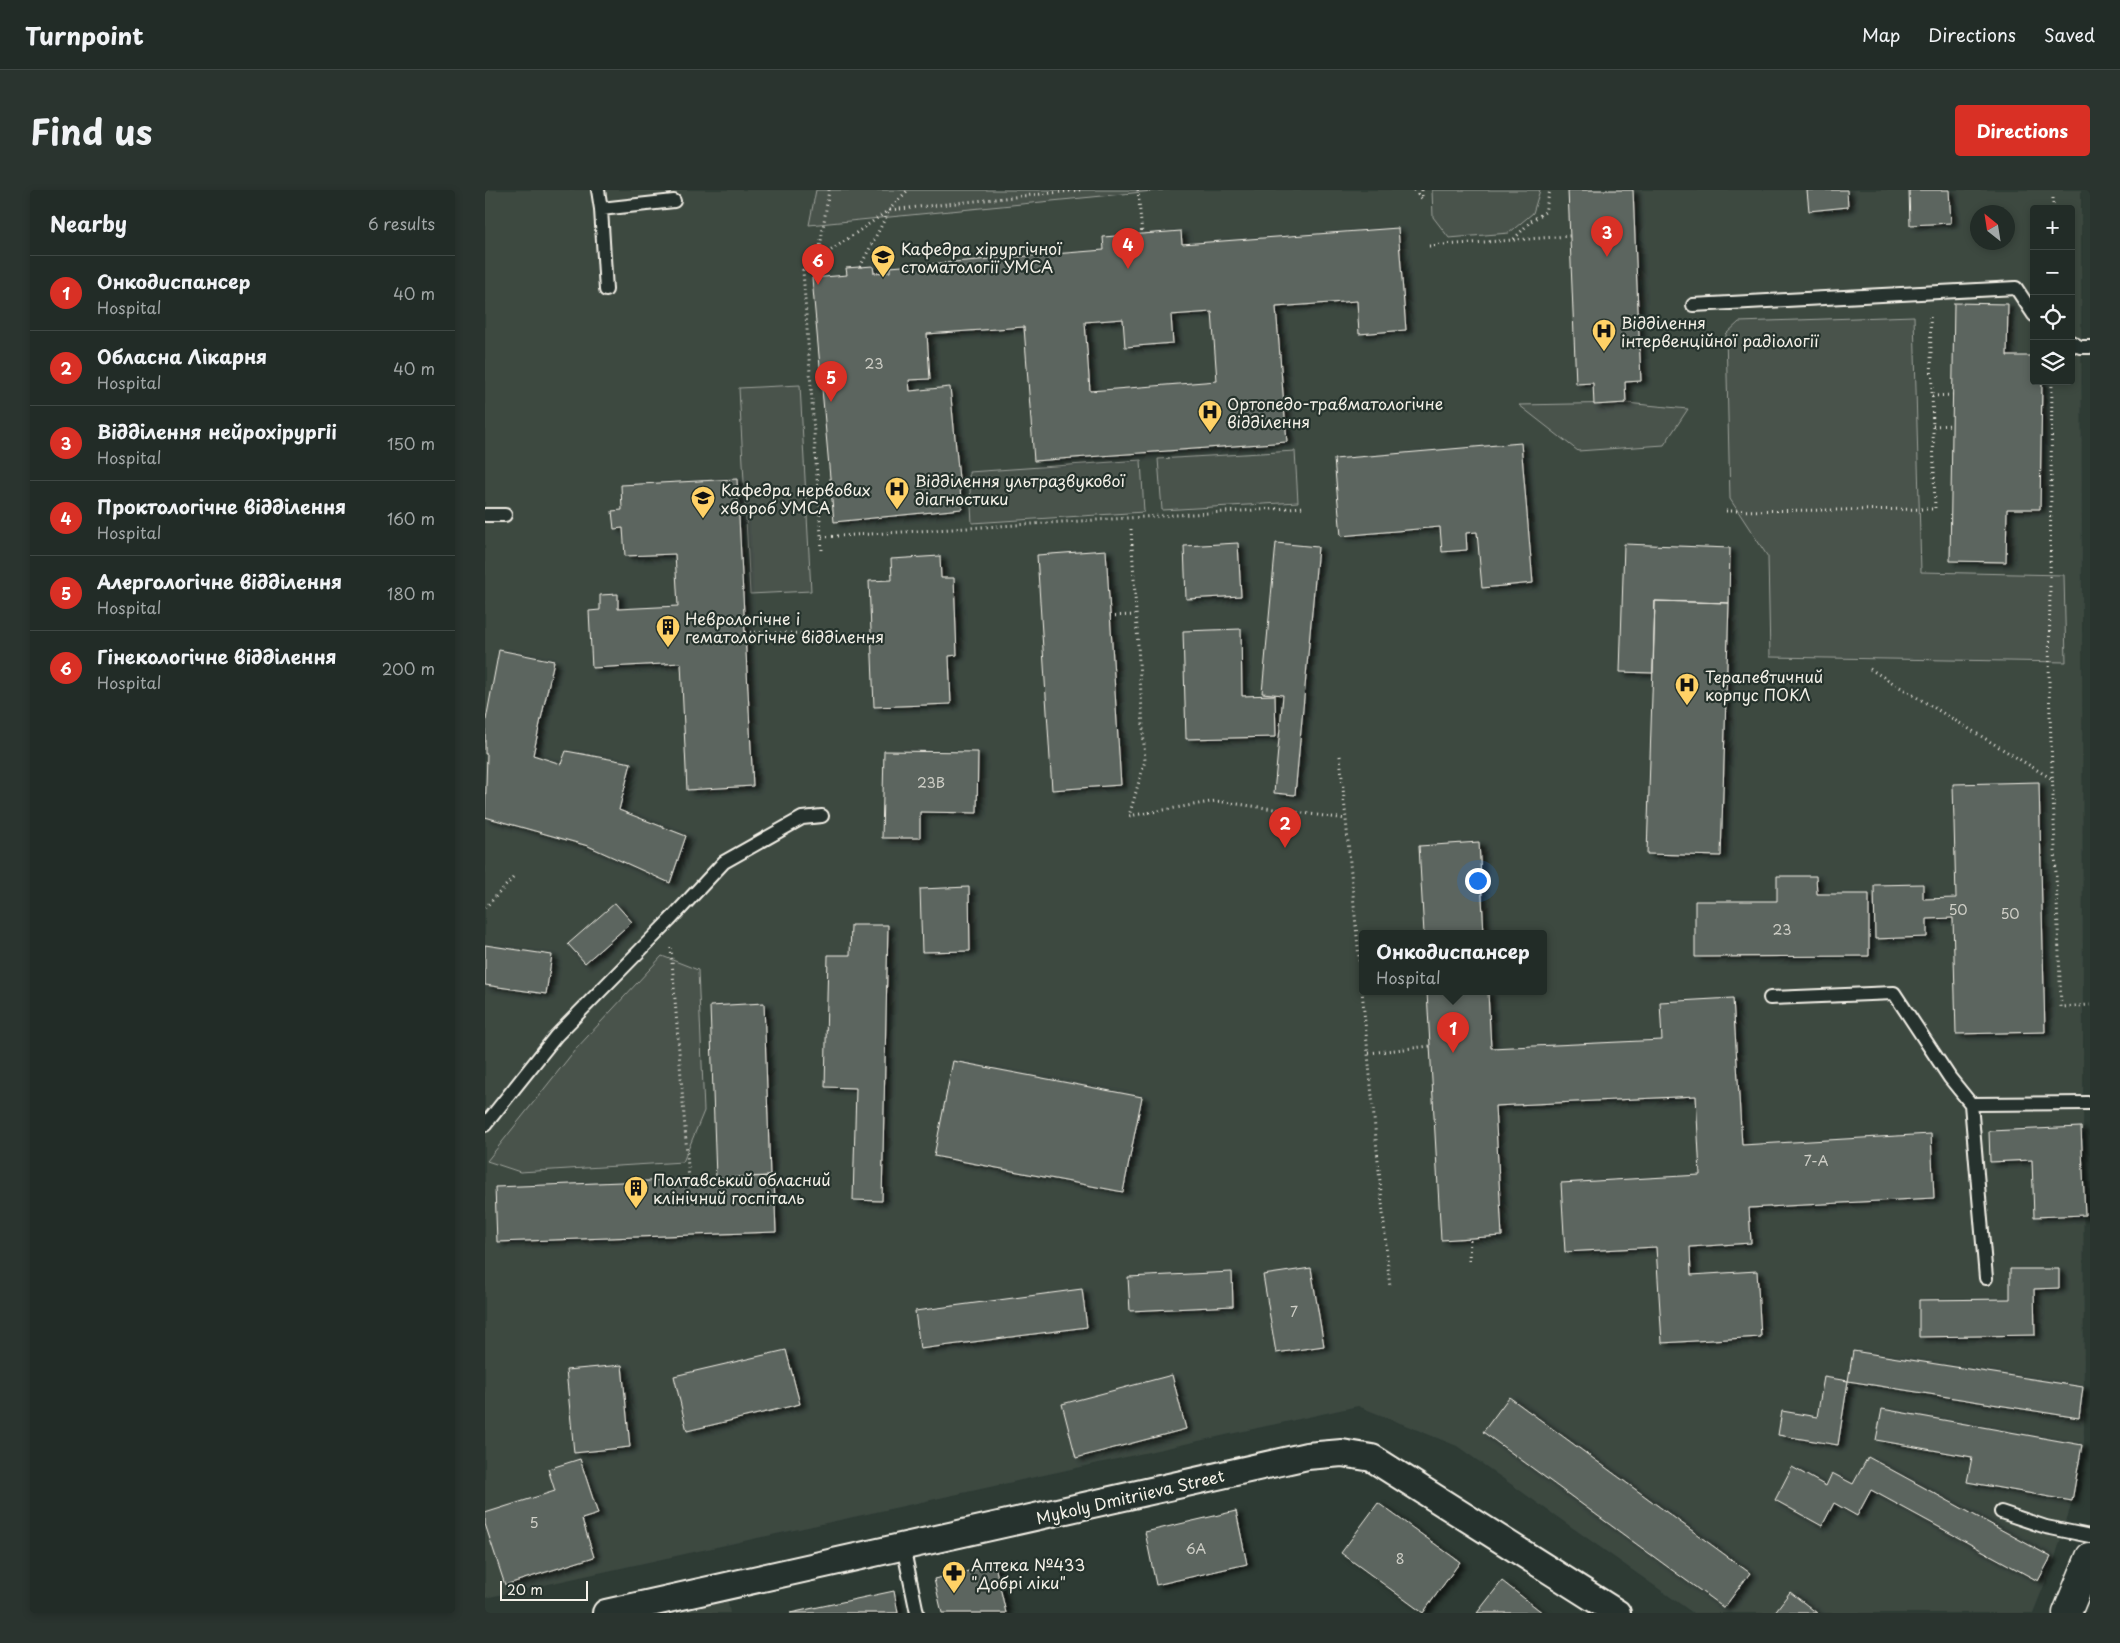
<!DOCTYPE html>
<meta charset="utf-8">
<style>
:root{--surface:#222c27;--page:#2a342f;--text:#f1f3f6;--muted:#a2a7a7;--line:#3f4844;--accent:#d93025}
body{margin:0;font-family:"Playpen Sans",sans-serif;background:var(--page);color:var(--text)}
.controls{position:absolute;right:15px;top:15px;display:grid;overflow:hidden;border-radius:5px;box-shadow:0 2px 8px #0003}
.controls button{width:45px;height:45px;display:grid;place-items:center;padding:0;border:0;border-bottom:1px solid var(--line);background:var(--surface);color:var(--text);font:25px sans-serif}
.compass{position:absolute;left:1485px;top:15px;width:45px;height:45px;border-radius:50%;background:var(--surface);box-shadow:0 2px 8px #0003;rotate:330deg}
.scale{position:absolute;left:15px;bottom:12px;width:88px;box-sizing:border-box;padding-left:5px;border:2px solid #f4f1e8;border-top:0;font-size:14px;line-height:18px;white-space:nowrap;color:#f4f1e8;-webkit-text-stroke:4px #26332d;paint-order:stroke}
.you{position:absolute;left:992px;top:690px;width:18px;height:18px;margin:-12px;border:4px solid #fff;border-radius:50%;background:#1a73e8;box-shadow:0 0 0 8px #1a73e833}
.badge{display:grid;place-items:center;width:32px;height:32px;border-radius:50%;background:var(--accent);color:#fff;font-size:16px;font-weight:700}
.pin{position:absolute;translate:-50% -41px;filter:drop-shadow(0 1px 2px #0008)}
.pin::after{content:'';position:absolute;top:26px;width:18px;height:15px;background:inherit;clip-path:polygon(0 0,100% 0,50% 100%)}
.popup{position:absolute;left:874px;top:740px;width:188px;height:65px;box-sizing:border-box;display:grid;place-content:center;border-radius:5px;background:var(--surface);filter:drop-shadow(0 1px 4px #0005);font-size:16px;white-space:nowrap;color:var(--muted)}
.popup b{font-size:19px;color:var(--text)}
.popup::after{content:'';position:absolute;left:50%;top:100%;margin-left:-10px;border:10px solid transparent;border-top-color:var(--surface)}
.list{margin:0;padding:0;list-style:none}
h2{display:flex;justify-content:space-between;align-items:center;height:65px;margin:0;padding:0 20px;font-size:21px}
h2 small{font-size:16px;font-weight:400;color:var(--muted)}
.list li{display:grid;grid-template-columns:32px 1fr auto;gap:15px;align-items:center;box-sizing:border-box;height:75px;padding:0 20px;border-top:1px solid var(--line)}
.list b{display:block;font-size:19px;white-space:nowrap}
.list p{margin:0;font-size:16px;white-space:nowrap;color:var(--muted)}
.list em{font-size:16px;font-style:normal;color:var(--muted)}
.icon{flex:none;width:28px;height:28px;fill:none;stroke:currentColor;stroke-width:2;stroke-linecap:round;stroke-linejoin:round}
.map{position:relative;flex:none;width:1605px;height:1423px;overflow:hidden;border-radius:5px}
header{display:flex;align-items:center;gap:30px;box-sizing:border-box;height:70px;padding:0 25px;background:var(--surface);border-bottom:1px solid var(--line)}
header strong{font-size:24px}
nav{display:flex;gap:28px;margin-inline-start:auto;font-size:18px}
.intro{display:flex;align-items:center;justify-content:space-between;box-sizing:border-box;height:120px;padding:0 30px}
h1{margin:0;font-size:35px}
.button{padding:12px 22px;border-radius:5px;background:var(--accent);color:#fff;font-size:18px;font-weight:700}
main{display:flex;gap:30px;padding:0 30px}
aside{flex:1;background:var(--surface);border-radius:5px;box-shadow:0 2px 8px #0003}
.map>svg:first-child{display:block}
.built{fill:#3c4841;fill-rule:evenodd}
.green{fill:#48524c;stroke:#9ea29a}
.building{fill:#5c655e;stroke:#f4f1e8;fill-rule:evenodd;filter:url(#shadow)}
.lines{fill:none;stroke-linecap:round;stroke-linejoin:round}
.lane-casing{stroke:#f4f1e8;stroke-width:16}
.street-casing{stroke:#f4f1e8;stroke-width:30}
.secondary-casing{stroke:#f4f1e8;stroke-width:31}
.path{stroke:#f4f1e8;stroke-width:3;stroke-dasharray:1 4;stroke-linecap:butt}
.lane{stroke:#26332d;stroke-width:12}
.street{stroke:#26332d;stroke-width:26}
.secondary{stroke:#26332d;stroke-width:28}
.labels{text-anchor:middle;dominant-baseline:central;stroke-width:4.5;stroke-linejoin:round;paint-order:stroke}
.number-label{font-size:14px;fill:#cecec6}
.poi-label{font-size:16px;fill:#f4f1e8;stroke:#26332d;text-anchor:start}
.street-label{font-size:16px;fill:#f4f1e8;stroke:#26332d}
</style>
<header>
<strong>Turnpoint</strong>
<nav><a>Map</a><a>Directions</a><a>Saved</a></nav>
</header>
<div class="intro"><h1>Find us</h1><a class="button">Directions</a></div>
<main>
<aside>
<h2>Nearby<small>6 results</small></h2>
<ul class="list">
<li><span class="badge">1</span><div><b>Онкодиспансер</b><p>Hospital</p></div><em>40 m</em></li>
<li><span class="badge">2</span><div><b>Обласна Лікарня</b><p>Hospital</p></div><em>40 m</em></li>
<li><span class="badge">3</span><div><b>Відділення нейрохірургіі</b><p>Hospital</p></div><em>150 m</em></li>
<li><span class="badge">4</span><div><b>Проктологічне відділення</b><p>Hospital</p></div><em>160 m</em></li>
<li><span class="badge">5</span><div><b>Алергологічне відділення</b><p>Hospital</p></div><em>180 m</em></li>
<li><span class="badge">6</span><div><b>Гінекологічне відділення</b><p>Hospital</p></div><em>200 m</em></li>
</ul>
</aside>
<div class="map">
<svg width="1605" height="1423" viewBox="0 0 1605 1423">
<defs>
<filter id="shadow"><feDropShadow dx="5.5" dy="3" stdDeviation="2.5" flood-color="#0009"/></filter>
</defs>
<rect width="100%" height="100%" fill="#2e3b34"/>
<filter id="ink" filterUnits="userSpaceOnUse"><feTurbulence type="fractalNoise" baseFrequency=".02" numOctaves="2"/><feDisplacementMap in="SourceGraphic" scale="10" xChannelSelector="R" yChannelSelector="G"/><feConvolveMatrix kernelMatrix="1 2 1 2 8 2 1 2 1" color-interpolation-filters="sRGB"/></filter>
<g filter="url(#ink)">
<path class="built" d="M0 0H1596L1599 1259 1587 1312 1570 1368 1548 1423H1208L972 1256 873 1216 0 1408ZM1549 19H1586V191H1549ZM1492 22H1522V52H1492ZM878 744H1058V802H878Z
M240 1396 245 1423H120Z"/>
<path class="green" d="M331 0H678L324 35Z
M947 0H1055L1048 23 1024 43 964 48 948 27Z
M1429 126 1436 382 1579 385 1581 472 1285 467 1283 367 1245 309 1241 144 1254 132Z
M315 195 326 401 265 404 254 198Z
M1141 213 1203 219 1179 255 1093 261 1034 215Z
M810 261 813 312 677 320 673 269Z
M656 270 659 322 487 333 484 282Z
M177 766 213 780 219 921 198 972 35 982 2 971 90 860Z"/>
<path class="building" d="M1083 0H1148L1156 191 1140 192 1141 213 1109 215 1108 193 1091 194Z
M1322 0H1362L1363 17 1324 21Z
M1424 0H1464L1466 33 1425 35Z
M913 38 921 140 874 144 872 111 791 117 802 252 549 271 539 137 442 144 445 189 424 190 425 201 465 197 477 319 349 332 327 88 362 85 361 78 388 76 389 83 405 82V77L619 60 618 47 696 41 697 54ZM727 122 732 191 605 201 600 132 638 129 640 157 688 153 686 125Z
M1469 113 1523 114 1522 166H1549V191H1557L1555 319H1522L1521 372 1465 371Z
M1036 253 1048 393 997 398 992 342 981 343 982 360 957 362 955 337 856 346 849 269Z
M252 289 268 596 202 600 196 473 107 478 104 421 115 420V405L133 404V419L193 416 190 364 140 366 138 338 129 339 127 321 137 320 136 295Z
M753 353 756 406 701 409 699 356Z
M791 353 833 357 810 605 789 603 798 505 777 503Z
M1139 354 1245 358 1244 413 1170 411 1168 483 1135 482Z
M621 360 636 595 567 600 552 365Z
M455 366 456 388H469L472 465 464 466 466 514 389 517 384 391 407 390 406 369Z
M1170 411 1244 413 1236 666 1162 664Z
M756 439 757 506 790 505 791 547 701 549 698 441Z
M14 460 69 471 48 565 76 574 81 561 146 573 134 620 201 646 185 693 103 656 0 627 2 564H0V535Z
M399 561 493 562 492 623 435 622V648H397Z
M1554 592 1560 842 1471 844 1468 728 1442 729V747L1390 749 1389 695 1438 694V709L1471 708 1468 594Z
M994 652 999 744H939L934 656Z
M1292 686H1331L1332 704H1384V766L1210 767V711H1292Z
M484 697 485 761 437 762 435 699Z
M130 713 147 732 100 773 83 754Z
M366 735H403L397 1011 368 1010 371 898 340 897 343 765H365Z
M0 755 67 765 61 804 0 795Z
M942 802H1003L1006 858 1177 850 1175 812 1248 808 1257 955 1446 944 1449 1008 1264 1018 1266 1053 1205 1057 1206 1085 1272 1081 1276 1147 1177 1153 1171 1057 1080 1062 1076 993 1215 985 1211 906 1010 916 1017 1046 956 1050Z
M279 813 285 986 231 988 225 816Z
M468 871 657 907 638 1002 449 966Z
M1596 937 1600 1025 1549 1027 1547 970 1505 972 1504 941Z
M289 986 291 1042 12 1052 10 997Z
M826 1078 839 1156 791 1163 778 1085Z
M1525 1079H1574V1098L1549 1099 1550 1145 1434 1147V1110L1525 1109Z
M747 1082 748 1116 645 1121 643 1087Z
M597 1099 602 1137 435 1159 430 1121Z
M301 1160 315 1214 202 1241 189 1186Z
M1368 1161 1598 1197 1594 1228 1363 1191Z
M137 1175 145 1257 89 1263 81 1180Z
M687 1185 701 1239 591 1268 577 1214Z
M1339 1187 1363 1191 1353 1255 1293 1245 1297 1221 1332 1227Z
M1024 1207 1265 1383 1239 1418 998 1242Z
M1397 1219 1597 1255 1587 1311 1482 1292 1487 1267 1391 1250Z
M1383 1267 1566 1367 1553 1391 1386 1300 1372 1326 1349 1313 1337 1336 1290 1310 1307 1277 1341 1296 1347 1283 1368 1294Z
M95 1269 113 1324 97 1329 109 1367 20 1395 0 1334V1323L70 1301 63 1279Z
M893 1313 975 1372 938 1423 856 1363Z
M751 1321 762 1374 671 1395 660 1342Z
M510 1375 521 1423H457L449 1389Z
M1017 1391 1058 1423H992Z
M409 1401 413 1423H305Z
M1305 1402 1332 1423H1289Z"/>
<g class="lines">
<defs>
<path id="lane" d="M113 0 116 19 189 11
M116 19 121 100
M1208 115 1531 98 1549 125
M1586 152 1595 157H1605
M0 325H20
M1285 808 1409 803 1465 888 1486 914 1501 1088
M1486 914 1605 913
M0 935 71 846 184 731 239 672 317 628 337 626
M1516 1322 1561 1337 1605 1346
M418 1356 432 1423"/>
<path id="street" d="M121 1423 822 1266 857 1263 887 1268 1132 1423"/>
<path id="secondary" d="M1582 1423 1605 1367"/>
</defs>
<use href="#lane" class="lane-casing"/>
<use href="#street" class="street-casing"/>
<use href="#secondary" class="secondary-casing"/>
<path class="path" d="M653 0 657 44
M929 0 937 9
M937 0V8
M1568 19V0
M405 20 595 0
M1029 49 1046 31 1060 22 1065 0
M944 56 1085 46
M333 70 344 0
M375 77 404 21
M1567 191 1564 498 1576 817 1605 815
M1447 206 1468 205
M1448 236 1467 235
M1241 321 1450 319 1445 123
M646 339 660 571 644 626 731 611 861 629
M337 347 820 317
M337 360 318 80 404 20 423 0
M625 426 650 425
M260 442 337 444
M1385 479 1567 589
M855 566 905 1098
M0 718 28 688
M186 758 204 990
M884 863 945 856
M984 1071 985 1048"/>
<use href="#lane" class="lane"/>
<use href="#street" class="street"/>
<use href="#secondary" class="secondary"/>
</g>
</g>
<defs>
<symbol id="university-pin" viewBox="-11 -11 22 30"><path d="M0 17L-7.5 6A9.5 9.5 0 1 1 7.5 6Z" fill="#ffd166" stroke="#26332d"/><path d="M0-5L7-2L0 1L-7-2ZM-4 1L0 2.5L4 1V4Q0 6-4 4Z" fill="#111"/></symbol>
<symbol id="hospital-pin" viewBox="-11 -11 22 30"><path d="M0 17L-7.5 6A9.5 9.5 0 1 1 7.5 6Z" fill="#ffd166" stroke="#26332d"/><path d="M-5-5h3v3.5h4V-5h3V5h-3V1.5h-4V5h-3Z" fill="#111"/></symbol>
<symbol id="building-pin" viewBox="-11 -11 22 30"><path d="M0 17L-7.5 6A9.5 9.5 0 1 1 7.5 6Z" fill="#ffd166" stroke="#26332d"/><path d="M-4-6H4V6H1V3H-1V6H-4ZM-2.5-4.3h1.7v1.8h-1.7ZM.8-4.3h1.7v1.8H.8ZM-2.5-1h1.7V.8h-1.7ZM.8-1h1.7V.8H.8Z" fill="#111"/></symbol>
<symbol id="pharmacy-pin" viewBox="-11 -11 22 30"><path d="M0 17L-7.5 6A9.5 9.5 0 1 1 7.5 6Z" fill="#ffd166" stroke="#26332d"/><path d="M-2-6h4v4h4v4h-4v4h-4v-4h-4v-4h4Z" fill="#111"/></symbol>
</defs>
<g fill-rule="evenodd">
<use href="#university-pin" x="384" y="53" width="28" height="38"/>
<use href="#hospital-pin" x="1105" y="127" width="28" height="38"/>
<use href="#hospital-pin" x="711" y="208" width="28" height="38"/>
<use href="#hospital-pin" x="398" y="285" width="28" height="38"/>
<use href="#university-pin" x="204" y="294" width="28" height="38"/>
<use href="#building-pin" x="169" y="423" width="28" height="38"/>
<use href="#hospital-pin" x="1188" y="481" width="28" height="38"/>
<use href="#building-pin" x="137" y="984" width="28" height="38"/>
<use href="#pharmacy-pin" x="455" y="1369" width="28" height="38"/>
</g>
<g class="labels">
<g class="number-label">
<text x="389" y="173">23</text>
<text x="446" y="592">23В</text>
<text x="1473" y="719">50</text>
<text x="1525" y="723">50</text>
<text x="1297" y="739">23</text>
<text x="1331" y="970">7-А</text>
<text x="809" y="1121">7</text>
<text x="49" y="1332">5</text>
<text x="711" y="1358">6А</text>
<text x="915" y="1368">8</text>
</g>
<g class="poi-label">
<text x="416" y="58">Кафедра хірургічної<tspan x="416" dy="18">стоматології УМСА</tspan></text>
<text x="1136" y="132">Відділення<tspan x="1136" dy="18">інтервенційної радіології</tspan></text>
<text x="742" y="213">Ортопедо-травматологічне<tspan x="742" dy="18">відділення</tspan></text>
<text x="430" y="290">Відділення ультразвукової<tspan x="430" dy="18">діагностики</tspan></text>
<text x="236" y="299">Кафедра нервових<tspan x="236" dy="18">хвороб УМСА</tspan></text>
<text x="200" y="428">Неврологічне і<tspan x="200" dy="18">гематологічне відділення</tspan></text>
<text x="1220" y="486">Терапевтичний<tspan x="1220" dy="18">корпус ПОКЛ</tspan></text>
<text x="168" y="989">Полтавський обласний<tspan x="168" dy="18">клінічний госпіталь</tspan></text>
<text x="486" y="1374">Аптека №433<tspan x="486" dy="18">"Добрі ліки"</tspan></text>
</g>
<g class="street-label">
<text transform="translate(645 1306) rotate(-13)">Mykoly Dmitriieva Street</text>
</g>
</g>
</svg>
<div class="controls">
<button>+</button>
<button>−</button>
<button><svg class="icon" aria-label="locate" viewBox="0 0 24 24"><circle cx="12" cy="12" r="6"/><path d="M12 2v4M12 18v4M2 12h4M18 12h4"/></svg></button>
<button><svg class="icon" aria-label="layers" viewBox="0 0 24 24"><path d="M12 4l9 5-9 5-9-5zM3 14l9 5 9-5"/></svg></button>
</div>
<svg class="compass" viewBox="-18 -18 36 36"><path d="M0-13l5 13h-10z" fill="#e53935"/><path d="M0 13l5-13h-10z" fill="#a2a7a7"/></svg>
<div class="scale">20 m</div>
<div class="you"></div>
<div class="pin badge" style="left:968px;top:863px">1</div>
<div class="popup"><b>Онкодиспансер</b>Hospital</div>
<div class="pin badge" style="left:800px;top:658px">2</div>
<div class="pin badge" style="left:1122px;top:67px">3</div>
<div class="pin badge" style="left:643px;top:79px">4</div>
<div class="pin badge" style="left:346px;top:212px">5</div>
<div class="pin badge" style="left:333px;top:95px">6</div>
</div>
</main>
